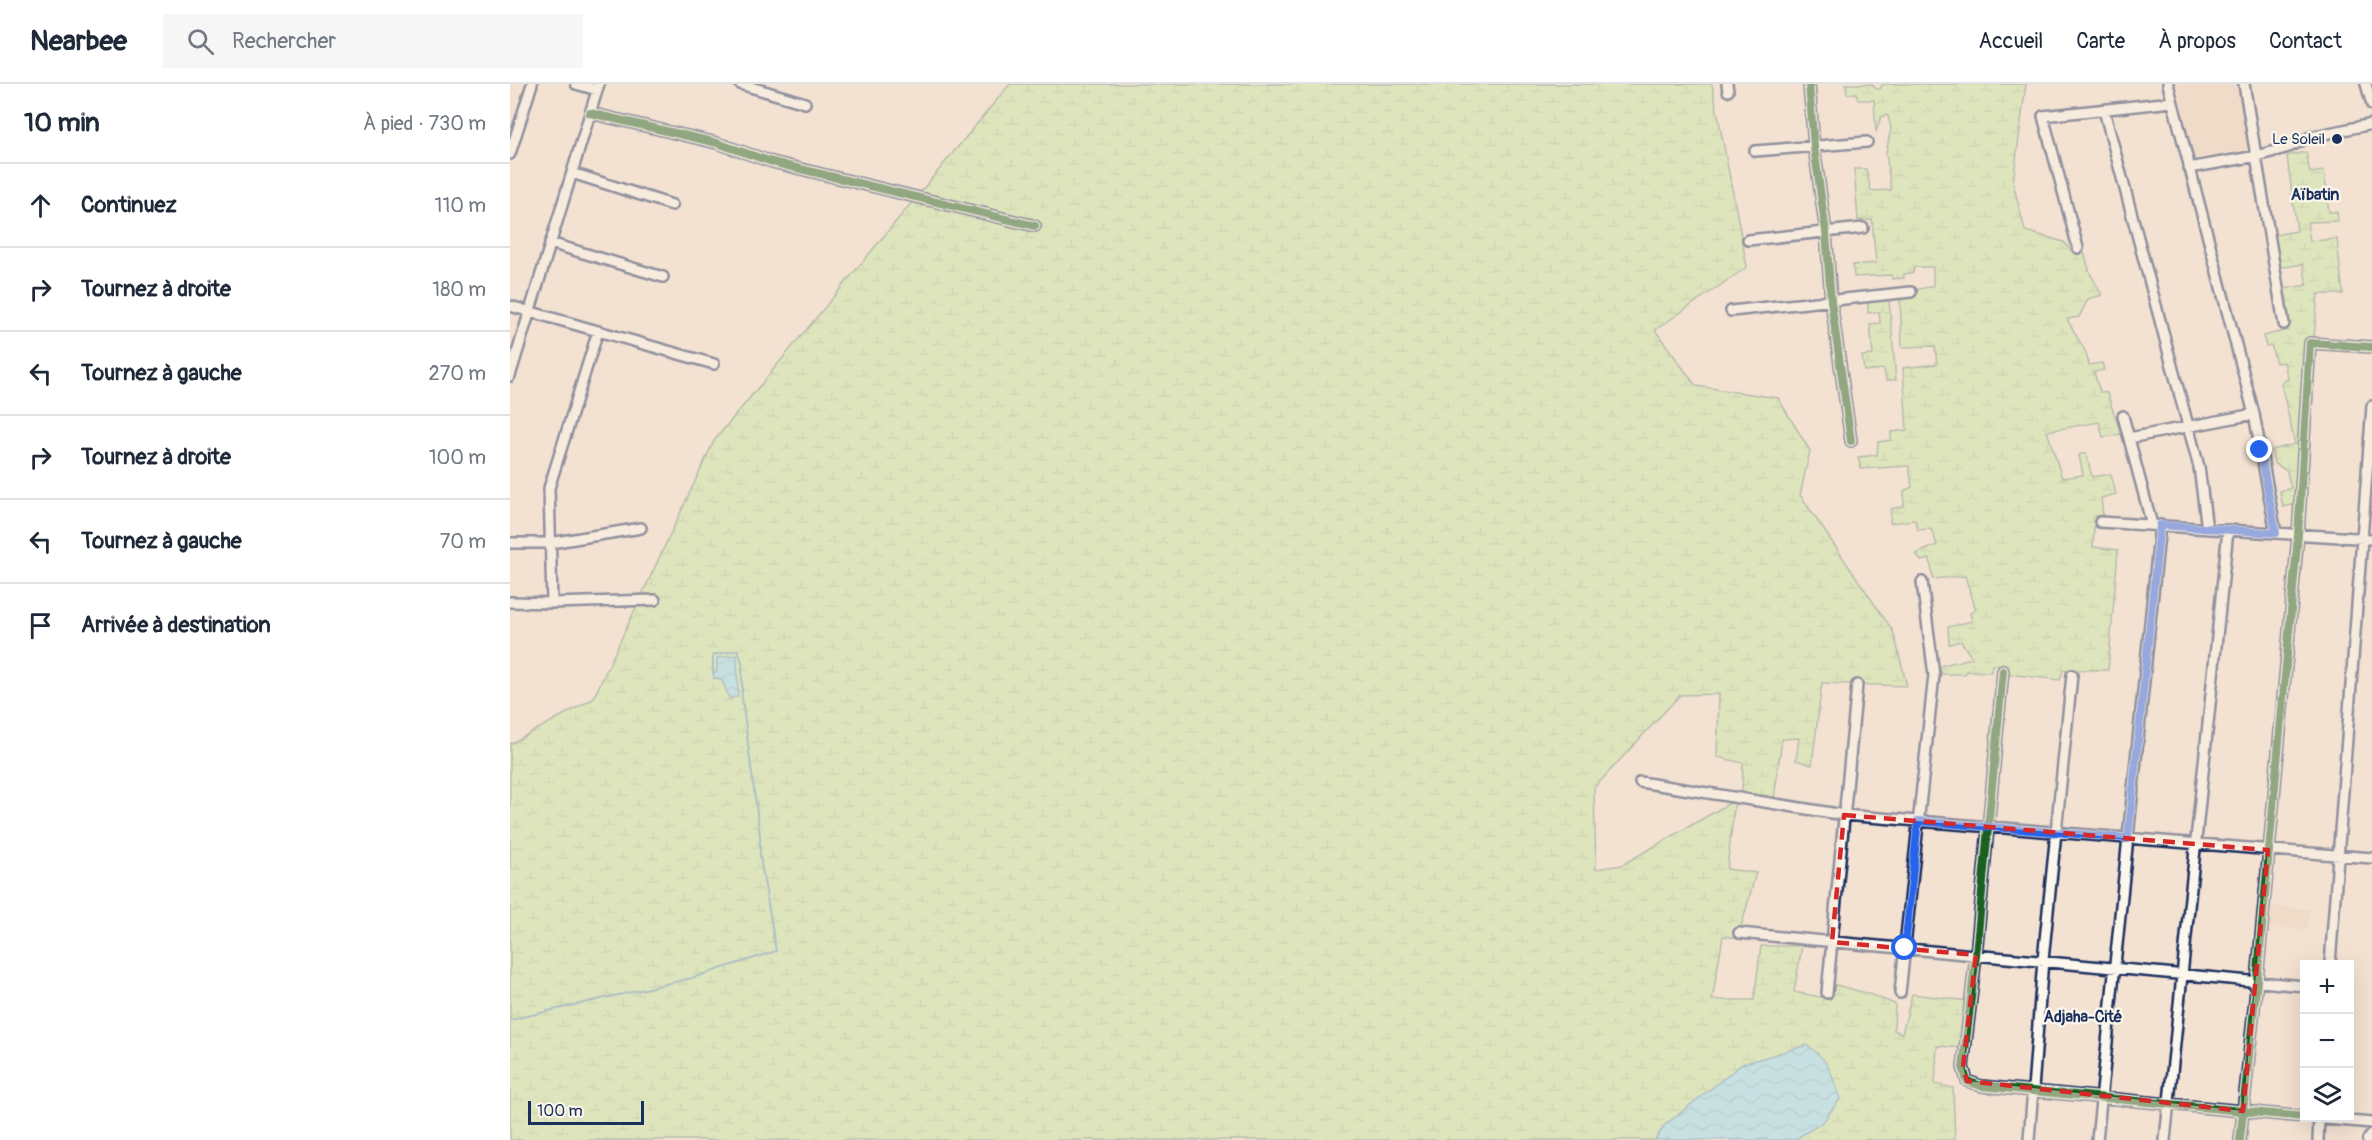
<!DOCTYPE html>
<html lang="fr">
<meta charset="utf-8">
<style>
:root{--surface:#fff;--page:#f6f6f7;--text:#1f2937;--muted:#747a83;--line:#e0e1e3}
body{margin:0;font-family:Pangolin,sans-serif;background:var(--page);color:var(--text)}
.controls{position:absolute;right:18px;bottom:18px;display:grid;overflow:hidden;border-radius:0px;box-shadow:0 6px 24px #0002}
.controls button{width:54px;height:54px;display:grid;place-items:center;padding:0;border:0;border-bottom:2px solid var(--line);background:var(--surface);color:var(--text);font:30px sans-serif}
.scale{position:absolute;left:18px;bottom:15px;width:116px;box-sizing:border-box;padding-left:6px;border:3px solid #1b2f5e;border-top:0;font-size:16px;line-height:21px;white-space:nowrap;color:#1b2f5e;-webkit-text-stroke:4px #fbf7ec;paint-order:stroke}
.stop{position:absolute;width:18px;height:18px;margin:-14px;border:4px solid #2563eb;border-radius:50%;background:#fff}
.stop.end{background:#2563eb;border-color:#fff;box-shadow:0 2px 6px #0008}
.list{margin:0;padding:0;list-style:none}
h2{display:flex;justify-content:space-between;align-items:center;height:78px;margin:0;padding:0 24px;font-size:26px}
h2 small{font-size:20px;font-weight:400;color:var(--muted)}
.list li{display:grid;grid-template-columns:39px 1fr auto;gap:18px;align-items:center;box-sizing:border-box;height:84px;padding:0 24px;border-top:2px solid var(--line)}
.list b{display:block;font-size:22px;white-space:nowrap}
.list em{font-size:20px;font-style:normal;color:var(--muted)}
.icon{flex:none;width:33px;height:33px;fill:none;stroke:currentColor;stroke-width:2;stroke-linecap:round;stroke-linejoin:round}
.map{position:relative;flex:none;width:1862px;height:1056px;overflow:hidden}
header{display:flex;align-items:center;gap:36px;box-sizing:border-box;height:84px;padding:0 30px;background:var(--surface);border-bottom:2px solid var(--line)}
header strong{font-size:28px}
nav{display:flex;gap:33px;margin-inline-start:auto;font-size:21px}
.search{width:420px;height:54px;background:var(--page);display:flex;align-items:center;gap:15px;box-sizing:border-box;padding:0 21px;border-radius:0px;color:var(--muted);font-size:22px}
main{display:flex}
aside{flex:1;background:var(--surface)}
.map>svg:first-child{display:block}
.built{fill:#edd2be}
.wetland{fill:url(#wetland-marsh);stroke:#708c80;stroke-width:1.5}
.water{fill:url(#water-waves);stroke:#6297b7;stroke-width:1.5}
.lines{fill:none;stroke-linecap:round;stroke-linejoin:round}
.stream{stroke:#6297b7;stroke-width:2}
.minor-casing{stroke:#1b2f5e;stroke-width:14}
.major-casing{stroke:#1b2f5e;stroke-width:16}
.minor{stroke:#fbf7ec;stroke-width:9}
.major{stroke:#fbf7ec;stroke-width:12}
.cycleway-casing{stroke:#fbf7ec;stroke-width:11}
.cycleway{stroke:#1b5e20;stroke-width:8}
.route{stroke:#2563eb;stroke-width:8}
.marked{fill:none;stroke:#d62828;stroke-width:4.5;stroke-dasharray:12 8;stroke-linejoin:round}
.poi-dot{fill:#1b2f5e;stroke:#fbf7ec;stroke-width:2}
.labels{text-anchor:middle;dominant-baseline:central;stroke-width:4.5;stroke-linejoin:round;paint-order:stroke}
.poi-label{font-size:15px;fill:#1b2f5e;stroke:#fbf7ec;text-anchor:end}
.neighbourhood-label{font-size:16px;font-weight:bold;fill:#1b2f5e;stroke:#fbf7ec}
</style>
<header>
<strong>Nearbee</strong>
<div class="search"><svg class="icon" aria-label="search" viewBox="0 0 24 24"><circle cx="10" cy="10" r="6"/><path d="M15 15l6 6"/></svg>Rechercher</div>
<nav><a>Accueil</a><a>Carte</a><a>À propos</a><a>Contact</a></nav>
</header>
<main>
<aside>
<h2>10 min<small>À pied · 730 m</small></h2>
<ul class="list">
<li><svg class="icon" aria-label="ahead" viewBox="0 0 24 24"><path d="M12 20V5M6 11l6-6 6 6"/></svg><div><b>Continuez</b></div><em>110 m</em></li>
<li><svg class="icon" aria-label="right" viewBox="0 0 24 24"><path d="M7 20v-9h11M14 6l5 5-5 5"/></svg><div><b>Tournez à droite</b></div><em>180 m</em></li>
<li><svg class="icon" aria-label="left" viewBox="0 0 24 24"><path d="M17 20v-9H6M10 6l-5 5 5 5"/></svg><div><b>Tournez à gauche</b></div><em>270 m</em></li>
<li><svg class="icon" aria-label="right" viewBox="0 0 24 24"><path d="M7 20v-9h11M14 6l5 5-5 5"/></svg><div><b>Tournez à droite</b></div><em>100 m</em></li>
<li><svg class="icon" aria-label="left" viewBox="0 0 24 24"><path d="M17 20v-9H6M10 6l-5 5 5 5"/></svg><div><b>Tournez à gauche</b></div><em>70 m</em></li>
<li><svg class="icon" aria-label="arrive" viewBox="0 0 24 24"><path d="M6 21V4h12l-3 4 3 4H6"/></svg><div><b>Arrivée à destination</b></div></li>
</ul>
</aside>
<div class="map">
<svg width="1862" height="1056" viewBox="0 0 1862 1056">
<defs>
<pattern id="wetland-marsh" width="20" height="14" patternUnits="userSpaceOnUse" patternTransform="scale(1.5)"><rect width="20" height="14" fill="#c5e9a2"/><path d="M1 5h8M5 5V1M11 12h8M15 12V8" fill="none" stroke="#a9c88e"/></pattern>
<pattern id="water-waves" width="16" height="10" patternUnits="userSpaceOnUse" patternTransform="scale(1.5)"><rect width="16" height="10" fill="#92ddf3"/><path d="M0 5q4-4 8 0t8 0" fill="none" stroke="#7dbed3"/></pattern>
</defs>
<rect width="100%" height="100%" fill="#f3e1d1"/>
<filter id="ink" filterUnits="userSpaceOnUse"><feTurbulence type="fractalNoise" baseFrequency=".0167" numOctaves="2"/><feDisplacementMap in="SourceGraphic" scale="12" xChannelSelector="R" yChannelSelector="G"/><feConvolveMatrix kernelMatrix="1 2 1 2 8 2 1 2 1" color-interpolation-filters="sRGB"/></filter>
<g filter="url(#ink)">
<path class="built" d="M1667 0H1728L1740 65 1683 75Z
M1758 822 1799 825 1798 846 1756 843Z"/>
<path class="wetland" d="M500 0H1202L1237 183 1145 246 1186 302 1268 314 1300 367 1290 411 1383 547 1397 602 1312 599 1302 681 1286 676 1289 654 1272 655 1264 715 1232 710 1233 679 1207 673 1209 610 1170 611 1084 704 1086 785 1112 781 1225 716 1217 785 1246 789 1228 854 1213 852 1202 916H1244L1251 862H1292L1284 908 1320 915 1325 901 1356 909 1385 920 1384 946 1392 950 1402 910 1458 917 1453 964 1427 962 1425 1000 1443 1004 1445 1056H1284L1286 1053 1206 1002 1155 1041 1145 1056H0V660L83 615 204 357Z
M1336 0H1362L1366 5H1370L1373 0H1516L1503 99 1515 147 1554 158 1563 169 1574 168 1580 189 1592 211 1578 215 1569 233 1557 235 1576 269 1579 281 1592 279 1594 286 1584 288 1590 308 1597 309 1611 350 1593 353 1589 338 1537 347 1552 394 1573 391 1569 371 1576 369 1582 393 1601 390 1606 410 1591 414 1593 431 1585 432 1583 463 1608 466 1598 586H1553L1550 596 1498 590V582L1482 581 1481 588 1456 587 1455 590H1432L1429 582 1462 574 1451 557 1439 560 1438 543 1462 537 1460 529 1466 526 1455 492 1423 495 1420 475 1411 477 1406 470 1427 461 1421 445 1408 446 1405 436 1380 439 1381 425 1394 422V407L1402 403 1399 382 1351 385 1348 373 1367 371 1368 358 1381 356V348L1397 346 1393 284 1427 280 1425 262 1392 263 1390 213 1406 212 1405 206 1423 202V183H1404L1403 189 1394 190V194L1382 195 1381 191 1344 193 1343 181 1366 179 1362 136H1348L1344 85H1356L1361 107 1381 106 1376 69 1381 44 1378 32 1375 31 1371 33 1366 48 1364 16H1348L1346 9 1337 10Z
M1796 68 1800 89 1814 87 1819 128H1827L1828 137 1797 138 1800 157 1827 155 1833 210H1808L1804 253 1798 254 1786 420 1773 423 1770 407 1781 404 1777 387 1764 379 1762 366 1785 360 1771 299 1778 295 1774 278 1766 279 1761 261 1756 262 1753 252 1778 246 1774 205 1797 201 1793 180 1769 184 1764 151 1787 147 1777 72Z
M1379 216 1386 296H1376L1374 285 1354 287 1352 272 1363 271 1360 240 1370 239 1369 228 1358 229V217Z"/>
<path class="water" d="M227 571 228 612 220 615 212 597 207 594 204 595 203 589 207 588V574Z
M1297 961C1321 978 1321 989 1330 1015L1313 1038 1284 1056H1145L1155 1041 1232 980Z"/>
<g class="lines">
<path class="stream" d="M0 936 182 894 266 867 250 773V752L232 614V579L228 566 203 571V589"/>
<defs>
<path id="minor" d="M66 0 87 6
M230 0 295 19
M1217 0 1218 7
M1299 0 1304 63 1316 148 1321 217 1341 357
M1658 0 1744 330 1766 449
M1734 0 1774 240
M1856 0 1862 21
M1594 26 1689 383 1697 445
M80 29 207 59 262 78 525 142
M1245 67 1357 58
M0 70 22 0
M1679 84 1747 72 1779 63 1800 53 1862 40
M62 89 162 121
M1238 156 1353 144
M40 159 153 193
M1568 164 1533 32 1662 18
M0 222 204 280
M1221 227 1401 208
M0 292 89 0
M1613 332 1642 441
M1619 354 1744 330
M1590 438 1862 455
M0 459H40L131 444
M0 518 42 519 145 516
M42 519 39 404 88 247
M1493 587 1466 871 1453 983 1457 997 1471 1002 1794 1033
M1130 698 1334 731 1862 774
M1229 849 1794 902
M1820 880 1862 322
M1317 909 1347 601
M1390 909 1424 591 1412 498
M1804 1034 1862 1039
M1519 1056 1533 876 1562 591
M1587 1056 1650 441
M1655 1056 1718 446
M1730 1056 1747 897 1788 451 1800 259 1862 263
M1808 1056 1809 1034"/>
<path id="major" d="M1859 1056 1862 1051"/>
</defs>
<use href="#minor" class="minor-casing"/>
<use href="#major" class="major-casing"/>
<use href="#minor" class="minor"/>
<use href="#major" class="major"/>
<defs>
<path id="cycleway" d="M1299 0 1304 63 1316 148 1321 217 1341 357
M80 29 207 59 262 78 525 142
M1493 587 1466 871 1453 983 1457 997 1471 1002 1794 1033
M1730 1056 1747 897 1788 451 1800 259 1862 263"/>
</defs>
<use href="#cycleway" class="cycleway-casing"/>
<use href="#cycleway" class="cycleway"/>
</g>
</g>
<g class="lines" filter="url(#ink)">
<path class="route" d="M1395 864 1408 737 1618 754 1650 441 1766 449 1750 366"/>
</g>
<path d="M0 0H1862V1056H0ZM1334 731 1758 766 1733 1027 1457 997 1453 983 1466 871 1322 858Z" fill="#f3e1d1" fill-opacity=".55" fill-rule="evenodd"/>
<path class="marked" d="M1334 731 1758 766 1733 1027 1457 997 1453 983 1466 871 1322 858Z"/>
<circle class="poi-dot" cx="1827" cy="55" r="6"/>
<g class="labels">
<g class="poi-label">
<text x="1815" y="55">Le Soleil</text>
</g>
<g class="neighbourhood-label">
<text x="1805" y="111">Aïbatin</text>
<text x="1573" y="933">Adjaha-Cité</text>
</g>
</g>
</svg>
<div class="controls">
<button>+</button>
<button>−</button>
<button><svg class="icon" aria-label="layers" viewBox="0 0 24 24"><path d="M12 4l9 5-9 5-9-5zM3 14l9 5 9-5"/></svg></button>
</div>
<div class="scale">100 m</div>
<div class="stop" style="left:1395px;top:864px"></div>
<div class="stop end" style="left:1750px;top:366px"></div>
</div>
</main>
